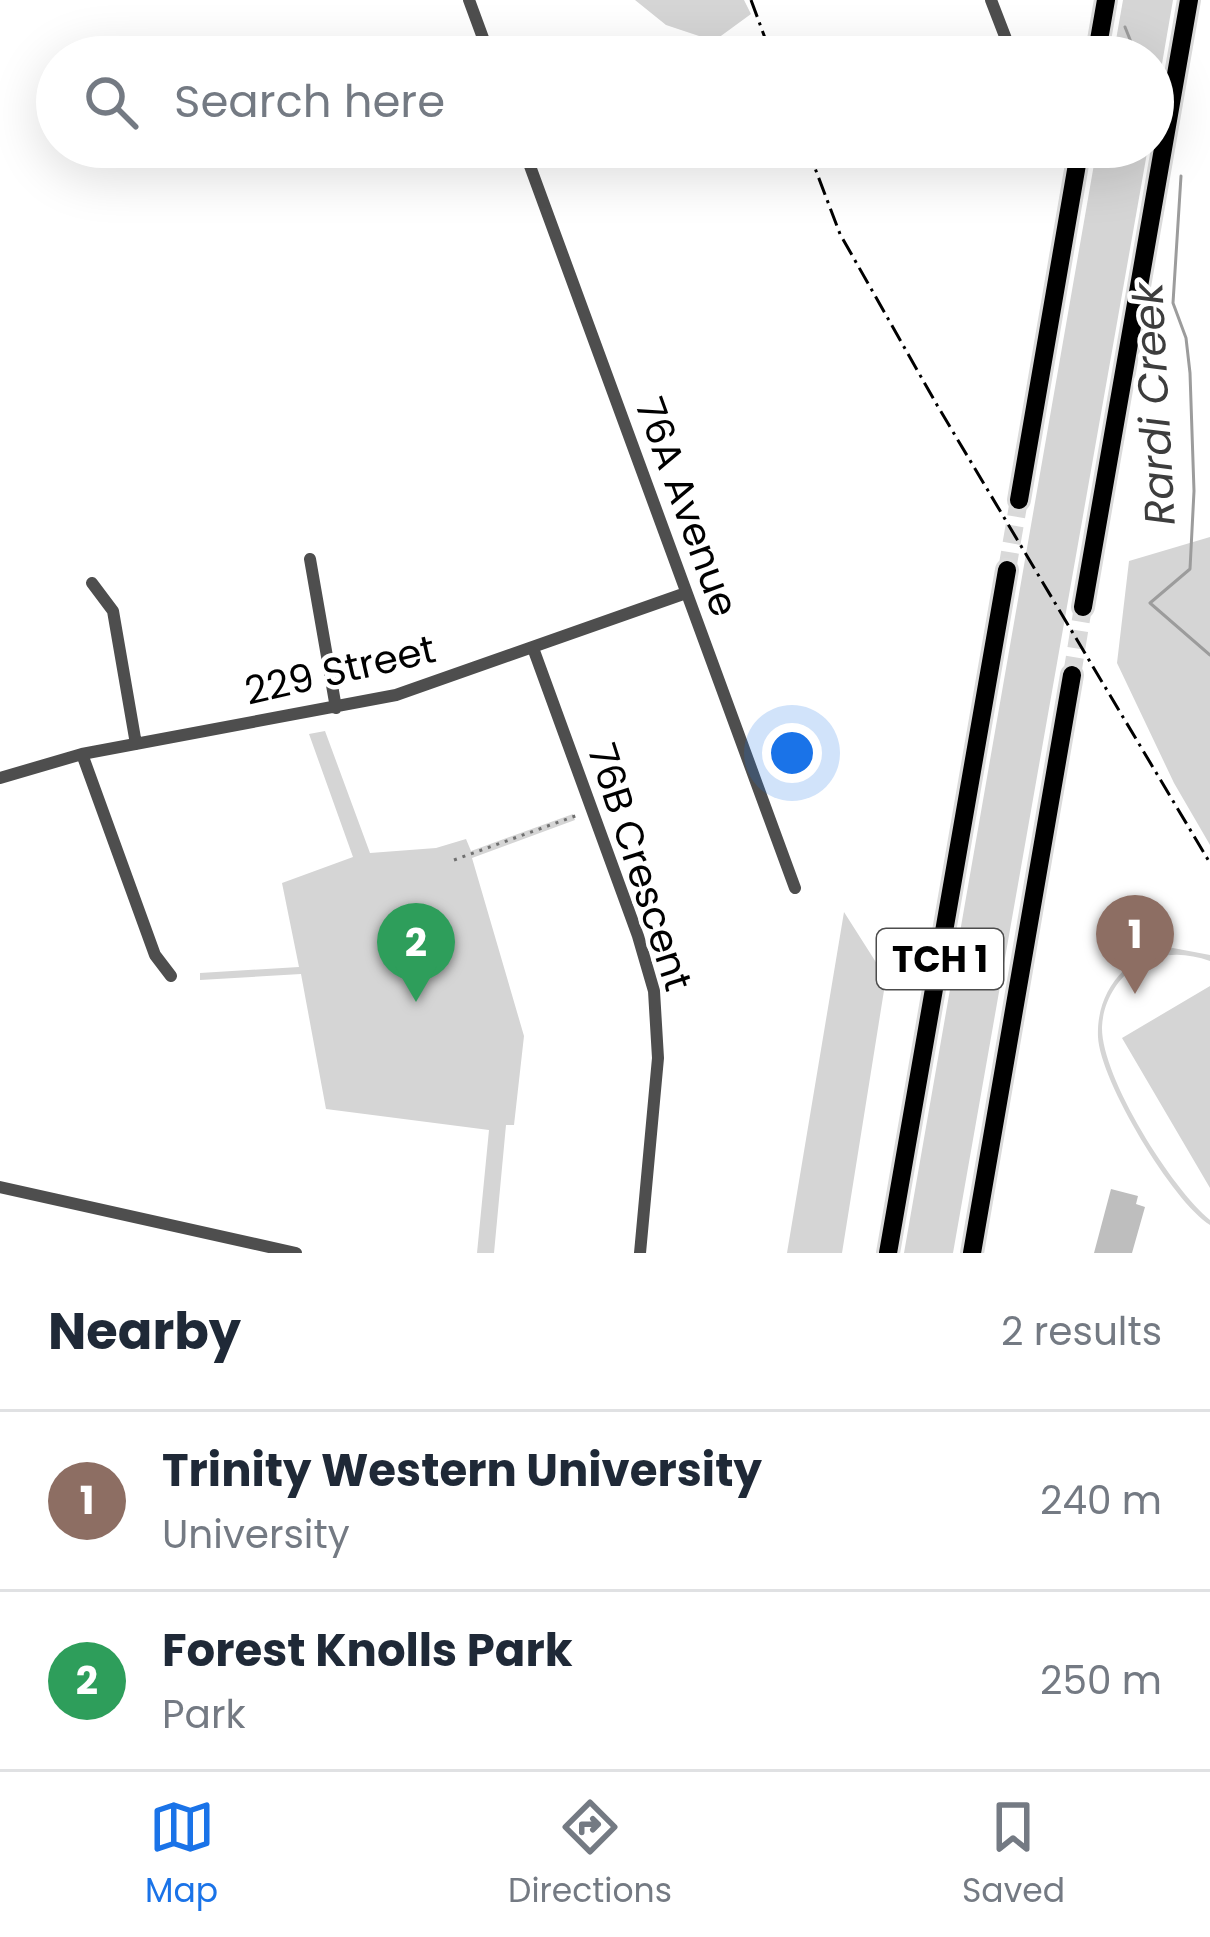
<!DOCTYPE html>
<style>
:root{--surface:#fff;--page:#f2f2f3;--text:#1f2937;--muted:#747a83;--line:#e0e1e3;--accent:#1a73e8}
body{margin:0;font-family:Poppins,sans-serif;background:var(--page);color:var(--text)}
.you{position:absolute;left:792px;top:753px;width:42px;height:42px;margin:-30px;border:9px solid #fff;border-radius:50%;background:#1a73e8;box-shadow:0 0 0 18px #1a73e833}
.badge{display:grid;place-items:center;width:78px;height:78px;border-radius:50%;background:var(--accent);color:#fff;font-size:39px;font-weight:700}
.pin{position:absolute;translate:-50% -99px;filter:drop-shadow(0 3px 6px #0008)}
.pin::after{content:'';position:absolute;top:63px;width:42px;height:36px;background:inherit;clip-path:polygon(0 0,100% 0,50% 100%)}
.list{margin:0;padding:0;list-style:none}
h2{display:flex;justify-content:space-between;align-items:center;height:156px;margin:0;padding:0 48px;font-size:51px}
h2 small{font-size:39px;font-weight:400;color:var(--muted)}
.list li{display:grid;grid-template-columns:78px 1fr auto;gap:36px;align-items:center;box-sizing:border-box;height:180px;padding:0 48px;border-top:3px solid var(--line)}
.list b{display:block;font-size:45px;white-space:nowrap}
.list p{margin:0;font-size:39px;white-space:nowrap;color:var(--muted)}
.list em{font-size:39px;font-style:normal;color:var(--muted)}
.icon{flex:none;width:66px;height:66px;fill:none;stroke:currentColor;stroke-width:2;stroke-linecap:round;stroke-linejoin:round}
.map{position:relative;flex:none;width:1210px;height:1253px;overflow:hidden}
.search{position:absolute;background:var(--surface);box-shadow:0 12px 48px #0002;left:36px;right:36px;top:36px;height:132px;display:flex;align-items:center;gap:30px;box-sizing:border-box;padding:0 42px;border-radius:66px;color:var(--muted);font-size:45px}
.sheet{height:516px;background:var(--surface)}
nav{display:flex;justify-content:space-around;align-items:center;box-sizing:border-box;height:168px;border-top:3px solid var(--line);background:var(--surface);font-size:33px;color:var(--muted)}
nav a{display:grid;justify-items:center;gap:6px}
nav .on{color:var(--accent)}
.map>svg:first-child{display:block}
.green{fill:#d5d5d5}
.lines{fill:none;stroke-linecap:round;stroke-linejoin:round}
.stream{stroke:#9c9c9c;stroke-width:3}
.building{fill:#bebebe}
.highway-tunnel{stroke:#d9d9d9;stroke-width:18;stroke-dasharray:18 9;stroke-linecap:butt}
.highway-casing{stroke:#dbdbdb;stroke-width:24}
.path{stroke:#707070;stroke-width:3;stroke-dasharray:3 6;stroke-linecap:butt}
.minor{stroke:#4e4e4e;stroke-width:12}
.highway{stroke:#000;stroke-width:18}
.rail{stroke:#000;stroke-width:3;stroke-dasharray:18 6 3 6;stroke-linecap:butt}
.labels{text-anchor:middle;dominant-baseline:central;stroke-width:9;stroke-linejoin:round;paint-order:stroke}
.shield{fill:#fff;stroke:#4c4c4c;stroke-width:3}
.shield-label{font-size:36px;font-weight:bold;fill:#000}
.street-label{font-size:39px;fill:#000;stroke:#fff}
.water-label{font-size:42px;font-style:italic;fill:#3d3d3d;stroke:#fff}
</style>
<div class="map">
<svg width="1210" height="1253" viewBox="0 0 1210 1253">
<rect width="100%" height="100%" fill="#fff"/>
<path class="green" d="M635 0H744L751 14 714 41 666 25Z
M1123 0H1173L1153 116V57H1113Z
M1097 147H1148L953 1253H904Z
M1210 537V845L1174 783 1117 663 1129 561Z
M325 731 370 853 436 848 466 839 471 851 573 814 575 820 472 858 524 1036 514 1125H506L494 1253H477L489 1130 326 1109 301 974 200 980V973L299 967 282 883 353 857 309 734Z
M844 912 886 978 842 1253H787Z
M1173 948 1210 955V961C1185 952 1161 952 1138 965 1117 978 1103 1002 1102 1027 1101 1077 1172 1189 1210 1220V1225C1173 1202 1100 1081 1098 1037 1096 991 1127 953 1173 948Z
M1210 986V1188L1122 1038Z"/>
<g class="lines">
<path class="stream" d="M1125 27 1137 57
M1181 176 1173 303 1186 338 1190 373 1194 491 1190 569 1150 603 1210 655"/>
</g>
<path class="building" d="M1111 1189 1138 1196 1136 1204 1145 1207 1132 1253H1094Z"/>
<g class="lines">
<path class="highway-tunnel" d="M1007 570 1019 500
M1072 675 1083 607"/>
<defs>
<path id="highway" d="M1096 57 1106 0
M1019 500 1080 147
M1083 607 1189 0
M888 1253 1007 570
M972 1253 1072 675"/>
</defs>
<use href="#highway" class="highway-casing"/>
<path class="path" d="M454 860 578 815"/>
<path class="minor" d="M469 0 490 57
M991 0 1013 57
M523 147 795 888
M310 559 336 708
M92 583 113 611 136 744
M533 648 638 936 654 991 658 1058 640 1253
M82 754 155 955 171 976
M0 778 82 754 396 695 686 593
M0 1187 296 1253"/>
<use href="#highway" class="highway"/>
<path class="rail" d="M751 0 772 57
M807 147 840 234 937 405 1210 863"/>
</g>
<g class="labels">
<rect class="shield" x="877" y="929" width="126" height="60" rx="9"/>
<g class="shield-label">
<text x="940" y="959">TCH 1</text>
</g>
<g class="street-label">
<text transform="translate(687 507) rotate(70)">76A Avenue</text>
<text transform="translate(340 670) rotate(-13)">229 Street</text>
<text transform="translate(640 867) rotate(72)">76B Crescent</text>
</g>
<g class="water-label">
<text transform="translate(1154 404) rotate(-93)">Rardi Creek</text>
</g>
</g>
</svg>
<div class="you"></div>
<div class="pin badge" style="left:1135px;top:994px;background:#8d6e63">1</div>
<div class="pin badge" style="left:416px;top:1002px;background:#2e9e5b">2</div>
<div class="search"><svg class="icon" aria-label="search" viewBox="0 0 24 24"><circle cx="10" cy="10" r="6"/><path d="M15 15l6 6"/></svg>Search here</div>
</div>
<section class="sheet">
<h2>Nearby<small>2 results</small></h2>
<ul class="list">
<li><span class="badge" style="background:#8d6e63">1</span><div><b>Trinity Western University</b><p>University</p></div><em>240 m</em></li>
<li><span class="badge" style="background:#2e9e5b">2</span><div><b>Forest Knolls Park</b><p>Park</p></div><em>250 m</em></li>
</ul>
</section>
<nav>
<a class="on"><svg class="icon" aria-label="map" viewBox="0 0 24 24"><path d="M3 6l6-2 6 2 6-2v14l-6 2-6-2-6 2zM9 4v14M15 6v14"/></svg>Map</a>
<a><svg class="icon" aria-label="directions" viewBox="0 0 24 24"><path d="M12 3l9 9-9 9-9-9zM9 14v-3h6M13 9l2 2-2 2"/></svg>Directions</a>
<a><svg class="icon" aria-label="saved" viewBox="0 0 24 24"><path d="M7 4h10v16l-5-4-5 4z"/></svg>Saved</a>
</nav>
